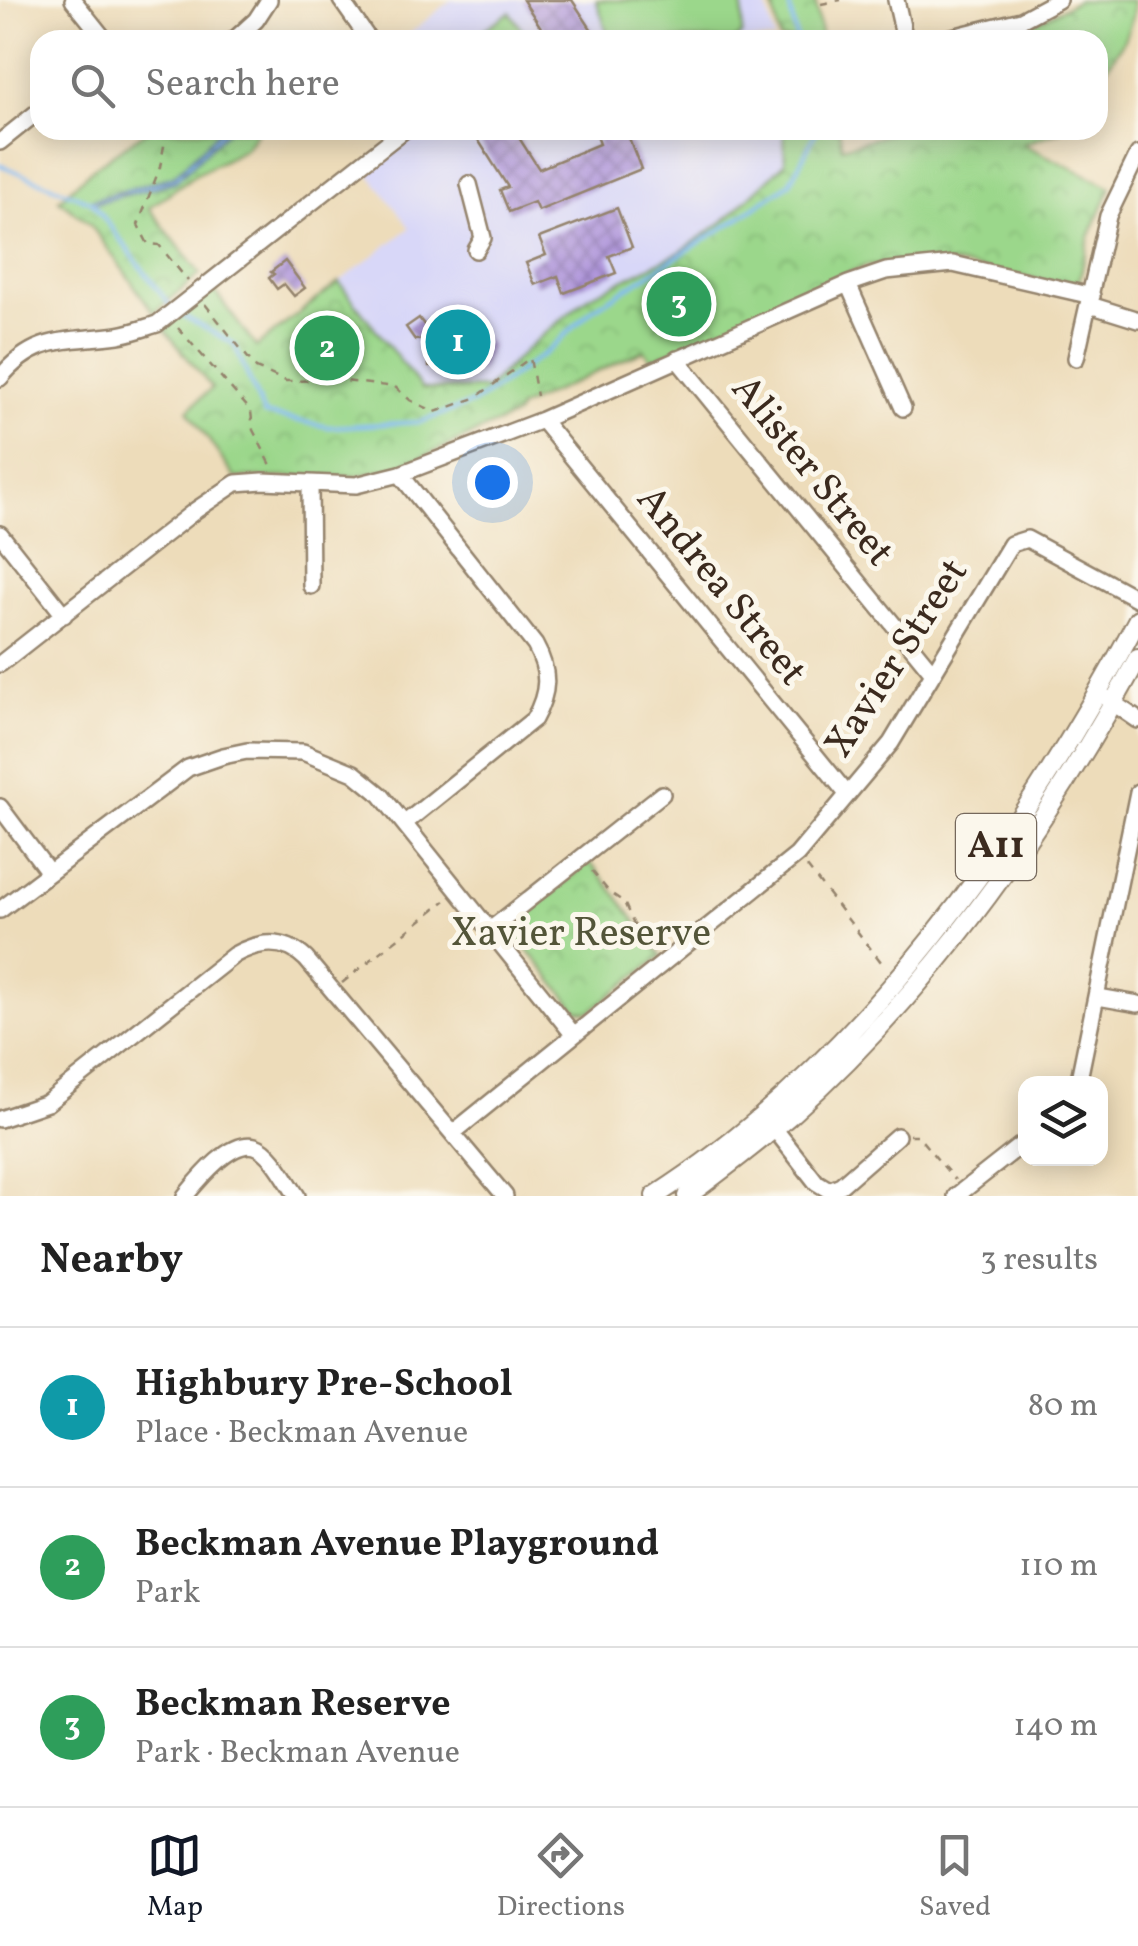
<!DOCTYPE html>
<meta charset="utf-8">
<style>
:root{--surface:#fff;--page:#f2f2f2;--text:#222;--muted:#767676;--line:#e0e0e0;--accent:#111827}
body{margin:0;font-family:Vollkorn,serif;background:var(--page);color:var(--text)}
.controls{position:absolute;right:30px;bottom:30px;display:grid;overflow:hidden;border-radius:20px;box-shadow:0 5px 25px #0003}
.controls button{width:90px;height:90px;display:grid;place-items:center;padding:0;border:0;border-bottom:2px solid var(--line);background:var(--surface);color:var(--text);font:50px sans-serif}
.you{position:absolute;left:492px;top:482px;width:35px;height:35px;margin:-25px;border:8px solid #fff;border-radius:50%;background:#1a73e8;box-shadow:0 0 0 15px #1a73e833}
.badge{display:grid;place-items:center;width:65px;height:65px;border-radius:50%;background:var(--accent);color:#fff;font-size:32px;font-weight:700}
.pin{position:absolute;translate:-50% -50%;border:5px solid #fff;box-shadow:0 2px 10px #0006}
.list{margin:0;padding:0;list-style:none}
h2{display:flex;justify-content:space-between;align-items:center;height:130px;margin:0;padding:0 40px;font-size:42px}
h2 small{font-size:32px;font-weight:400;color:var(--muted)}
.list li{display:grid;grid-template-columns:65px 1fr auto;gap:30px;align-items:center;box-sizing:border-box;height:160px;padding:0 40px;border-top:2px solid var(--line)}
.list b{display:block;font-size:38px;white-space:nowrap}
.list p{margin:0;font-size:32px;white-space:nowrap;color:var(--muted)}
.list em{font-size:32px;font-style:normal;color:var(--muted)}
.icon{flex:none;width:55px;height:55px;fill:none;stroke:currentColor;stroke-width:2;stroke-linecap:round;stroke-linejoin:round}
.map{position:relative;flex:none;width:1138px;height:1196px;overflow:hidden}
.search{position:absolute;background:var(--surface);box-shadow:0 5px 25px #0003;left:30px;right:30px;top:30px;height:110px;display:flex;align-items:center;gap:25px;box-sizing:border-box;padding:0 35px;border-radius:30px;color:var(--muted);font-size:38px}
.sheet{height:610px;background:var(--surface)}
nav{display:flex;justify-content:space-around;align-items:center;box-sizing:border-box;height:140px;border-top:2px solid var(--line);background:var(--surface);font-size:28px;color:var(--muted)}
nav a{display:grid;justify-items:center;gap:5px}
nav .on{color:var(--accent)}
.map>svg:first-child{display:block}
.built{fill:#d8d7f8}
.park{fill:url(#park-crowns);stroke:#6b8054;stroke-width:2.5}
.pitch{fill:#9bd78b;stroke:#6b8054;stroke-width:2.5}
.water{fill:url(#water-rules);stroke:#5f7288;stroke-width:2.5}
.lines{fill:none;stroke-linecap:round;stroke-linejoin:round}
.stream{stroke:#83bbf3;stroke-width:4}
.building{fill:url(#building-cross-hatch)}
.minor-casing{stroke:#94836c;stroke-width:20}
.major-casing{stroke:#94836c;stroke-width:22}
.path{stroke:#94836c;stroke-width:2.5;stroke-dasharray:8 8;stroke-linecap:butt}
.minor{stroke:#fff;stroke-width:15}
.major{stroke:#fff;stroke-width:18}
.labels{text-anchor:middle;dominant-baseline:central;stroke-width:10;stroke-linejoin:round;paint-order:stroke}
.shield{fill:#fbf7ec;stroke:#75685c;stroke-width:2.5}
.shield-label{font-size:38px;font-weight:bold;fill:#3b2a1e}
.street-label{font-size:40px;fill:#3b2a1e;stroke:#fbf7ec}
.park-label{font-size:40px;fill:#535539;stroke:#fbf7ec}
</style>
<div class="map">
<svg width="1138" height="1196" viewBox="0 0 1138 1196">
<defs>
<pattern id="park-crowns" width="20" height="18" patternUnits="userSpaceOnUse" patternTransform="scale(2.5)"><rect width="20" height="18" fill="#9bd78b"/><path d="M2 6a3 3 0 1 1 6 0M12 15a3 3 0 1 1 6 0" fill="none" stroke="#86b978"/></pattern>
<pattern id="water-rules" width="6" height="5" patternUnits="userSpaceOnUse" patternTransform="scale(2.5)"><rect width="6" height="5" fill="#83bbf3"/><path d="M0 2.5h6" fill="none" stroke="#6c98c4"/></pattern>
<pattern id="building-cross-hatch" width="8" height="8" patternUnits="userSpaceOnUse" patternTransform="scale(2.5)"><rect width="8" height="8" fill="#b097dc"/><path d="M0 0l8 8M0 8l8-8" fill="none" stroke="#907bb2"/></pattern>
</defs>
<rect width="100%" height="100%" fill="#fbf7ec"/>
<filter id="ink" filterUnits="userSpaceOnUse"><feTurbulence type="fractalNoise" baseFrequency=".01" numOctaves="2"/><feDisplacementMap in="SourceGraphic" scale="20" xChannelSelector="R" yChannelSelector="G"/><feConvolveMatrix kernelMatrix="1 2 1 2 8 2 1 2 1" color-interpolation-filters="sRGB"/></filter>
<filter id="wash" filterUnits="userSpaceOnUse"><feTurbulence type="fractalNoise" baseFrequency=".0048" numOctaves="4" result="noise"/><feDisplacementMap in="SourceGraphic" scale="40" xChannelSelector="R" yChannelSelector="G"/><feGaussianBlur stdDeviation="2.25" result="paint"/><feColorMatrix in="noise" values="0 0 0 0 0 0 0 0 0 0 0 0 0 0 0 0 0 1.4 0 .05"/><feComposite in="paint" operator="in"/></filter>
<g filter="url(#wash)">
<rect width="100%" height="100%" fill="#eddcba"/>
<path class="built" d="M451 0H765L775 40H402Z
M415 130H785L790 172 680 252 590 296 532 344 487 388 422 389 339 282 410 228 367 171Z"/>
<path class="park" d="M772 0H815L822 40H780Z
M1078 0H1132C1138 25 1113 59 1098 80V40H1025L1022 30Z
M148 130H258L245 149 193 176 149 208 200 274 154 313 90 224 59 200 93 168Z
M784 130H839L842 147 902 130H1062L1023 144 1111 187 1089 237 1078 287 953 264 865 266 652 360 644 350 519 408 516 415 400 467 357 476 235 478 188 410 212 388 160 324 209 284 256 347 339 282 422 389 487 388 532 344 590 296 680 252 723 222 785 163Z
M589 862C617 891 636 925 662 956L589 1012 577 1010 519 939 520 919Z"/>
<path class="pitch" d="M596 0H743L742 34 736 40H610Z
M510 12 529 40H488L482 31Z"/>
<path class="water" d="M220 130H228L175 182 92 204V200L174 176Z"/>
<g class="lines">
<path class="stream" d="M788 0 797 40
M0 165 92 202 171 307
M178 313 234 344 264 414 329 427 420 422 476 402 548 351 593 309 733 222 790 183 817 130"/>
</g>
<g id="blocks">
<path class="building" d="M523 0H572L593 32 581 40H549Z
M489 130H514L539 169 599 144 594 130H626L641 169 538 211 534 202 509 212 500 190 508 187 477 138Z
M617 208 632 247 609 256 616 273 564 293 558 276 535 285 526 263 546 255 539 238Z
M285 261 305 288 294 296 284 284 277 289 269 278 274 274 271 272Z
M452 316 454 336 478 334 491 345 482 370 458 372V365L429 367 427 339 415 340 406 327 419 318 439 345 436 318Z"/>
</g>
</g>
<g filter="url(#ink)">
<use href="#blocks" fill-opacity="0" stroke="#94836c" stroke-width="2.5"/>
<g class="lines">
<defs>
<path id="minor" d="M73 0 105 40
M341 0 369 40
M896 0 905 40
M234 40 256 20 269 0
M940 40 1021 20 1058 0
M0 142 40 110
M469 184 483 238 476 250
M848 284 903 408
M1090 305 1138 320
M1076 358 1108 216 1138 154
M677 359 933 673
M0 378C36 334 68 342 118 335 131 333 144 328 157 324L404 130
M542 420 847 794
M400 474 535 645C550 672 549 692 534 719L405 823
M310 484 311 586
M0 534 64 615
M0 664 196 510 236 483 263 481 356 485 400 474 542 420 848 284 886 271 953 264 1092 296
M1106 698 1138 720
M0 807 48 871
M0 910 188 768 223 756 247 751 303 752 354 773 381 795 573 1034
M490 930 662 794
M1098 997 1138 1004
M1078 1084 1138 792
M763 1114 816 1182 829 1190 841 1185 897 1136
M0 1119 47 1103 234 955C259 941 284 938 306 959L505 1196
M454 1132 797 855 891 743 1011 544 1027 539 1138 599
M185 1196C199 1179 231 1139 255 1146 272 1151 287 1182 297 1196
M956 1196 1026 1141"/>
<path id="major" d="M655 1196C862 1064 1025 832 1138 619
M687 1196C722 1170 756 1144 789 1116 932 989 1047 825 1138 658"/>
</defs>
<use href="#minor" class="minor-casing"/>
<use href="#major" class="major-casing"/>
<path class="path" d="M821 4 841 0
M167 130 160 167 138 225 148 244 159 245 188 281
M205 304 256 368 286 381 336 380 395 387 410 400 435 412 475 398 530 358 537 396
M178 328 251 411 253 430 272 467
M807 867 885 967
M592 871 609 892 624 902 634 925 658 946
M342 983 445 901
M909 1135H917L955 1180"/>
<use href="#minor" class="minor"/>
<use href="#major" class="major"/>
</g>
</g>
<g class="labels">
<rect class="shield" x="956" y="814" width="80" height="66" rx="8"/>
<g class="shield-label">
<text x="996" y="847">A11</text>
</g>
<g class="street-label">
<text transform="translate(811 472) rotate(51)">Alister Street</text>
<text transform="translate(720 587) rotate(51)">Andrea Street</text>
<text transform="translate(898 659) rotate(-57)">Xavier Street</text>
</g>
<g class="park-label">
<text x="581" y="935">Xavier Reserve</text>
</g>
</g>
</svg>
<div class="controls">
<button><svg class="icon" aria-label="layers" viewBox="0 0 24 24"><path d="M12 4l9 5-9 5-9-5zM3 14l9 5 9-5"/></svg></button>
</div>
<div class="you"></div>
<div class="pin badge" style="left:458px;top:342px;background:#0f9aa8">1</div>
<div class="pin badge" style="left:327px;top:348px;background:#2e9e5b">2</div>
<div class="pin badge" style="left:679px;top:304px;background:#2e9e5b">3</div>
<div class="search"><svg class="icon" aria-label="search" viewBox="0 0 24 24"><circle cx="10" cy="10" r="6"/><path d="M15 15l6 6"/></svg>Search here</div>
</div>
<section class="sheet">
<h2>Nearby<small>3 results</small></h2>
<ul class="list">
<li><span class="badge" style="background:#0f9aa8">1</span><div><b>Highbury Pre-School</b><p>Place · Beckman Avenue</p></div><em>80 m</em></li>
<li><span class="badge" style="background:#2e9e5b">2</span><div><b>Beckman Avenue Playground</b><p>Park</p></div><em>110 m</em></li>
<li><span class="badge" style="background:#2e9e5b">3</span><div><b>Beckman Reserve</b><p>Park · Beckman Avenue</p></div><em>140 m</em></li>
</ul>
</section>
<nav>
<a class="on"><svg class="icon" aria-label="map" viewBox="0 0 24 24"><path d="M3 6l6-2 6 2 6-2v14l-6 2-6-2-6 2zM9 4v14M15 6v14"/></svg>Map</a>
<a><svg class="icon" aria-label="directions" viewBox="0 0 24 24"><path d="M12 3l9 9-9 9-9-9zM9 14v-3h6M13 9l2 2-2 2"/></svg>Directions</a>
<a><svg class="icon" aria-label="saved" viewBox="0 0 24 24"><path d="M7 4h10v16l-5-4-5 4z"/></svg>Saved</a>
</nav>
